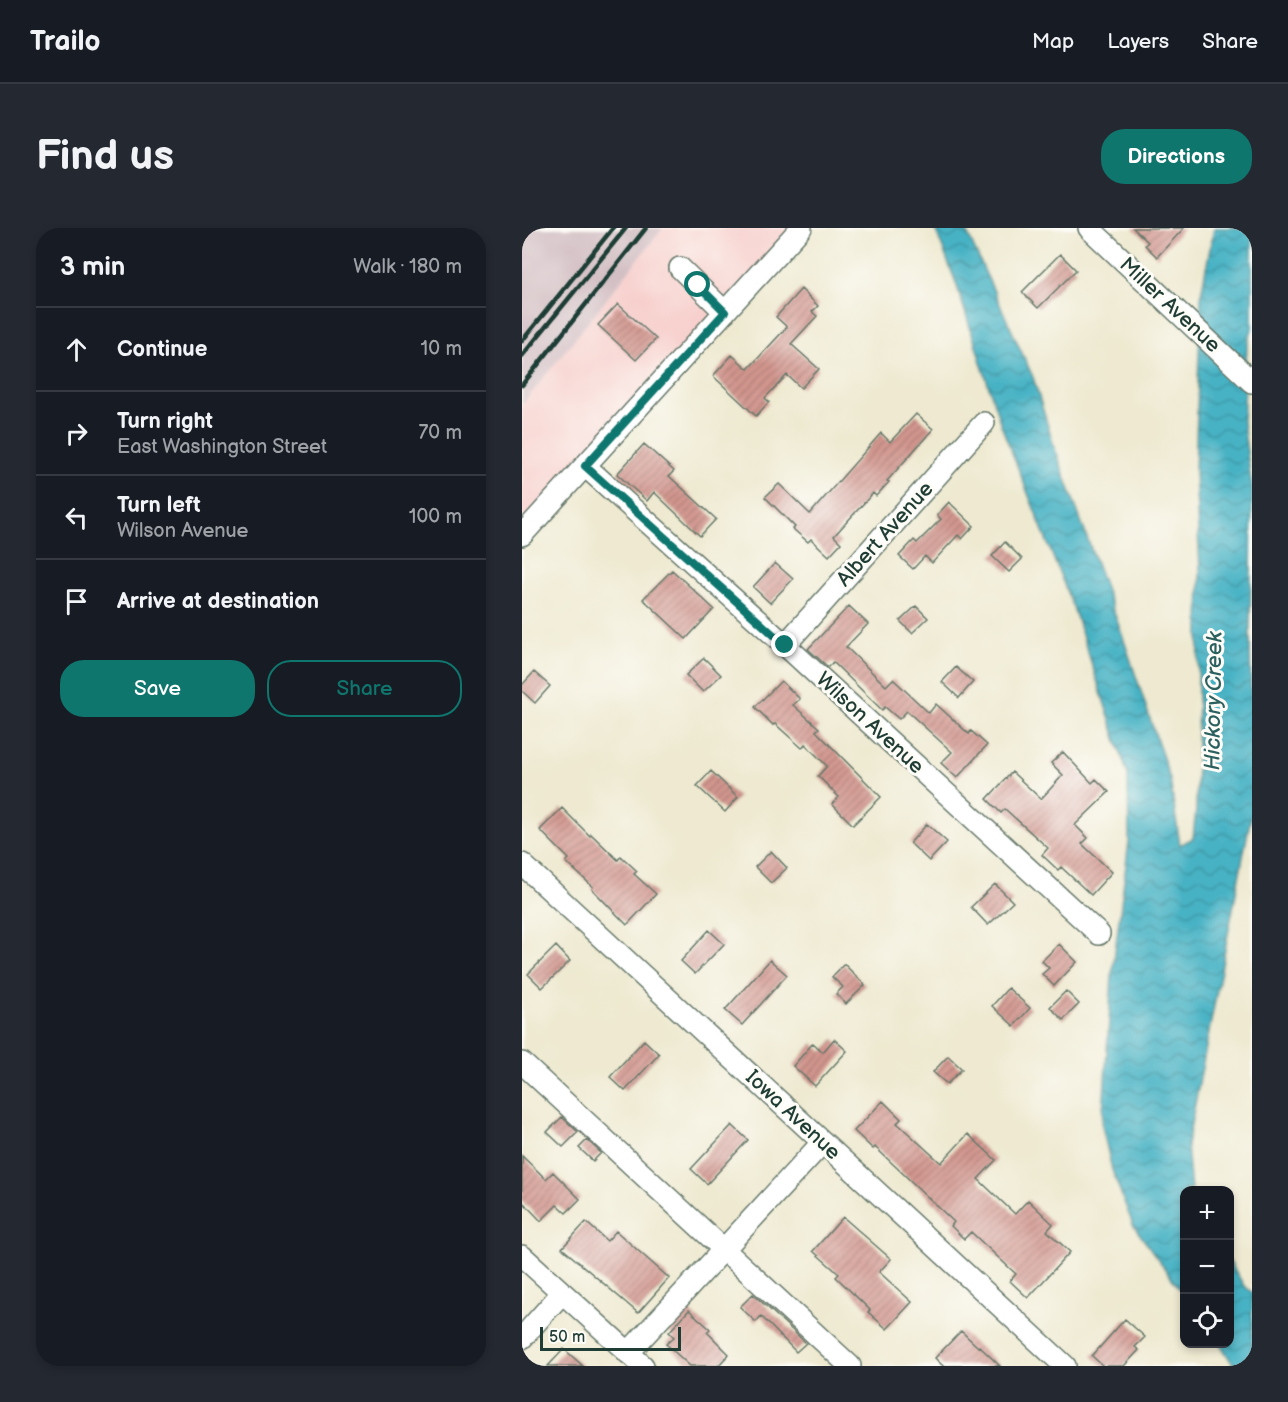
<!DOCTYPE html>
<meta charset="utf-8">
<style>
:root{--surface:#171b24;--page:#242831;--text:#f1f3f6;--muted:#9ea1a6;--line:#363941;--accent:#0f766e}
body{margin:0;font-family:"Balsamiq Sans",sans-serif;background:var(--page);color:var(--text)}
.controls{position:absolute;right:18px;bottom:18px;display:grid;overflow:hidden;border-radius:12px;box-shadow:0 3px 9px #0003}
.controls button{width:54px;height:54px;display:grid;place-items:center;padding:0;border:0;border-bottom:2px solid var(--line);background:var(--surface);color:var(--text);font:30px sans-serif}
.scale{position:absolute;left:18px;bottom:15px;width:141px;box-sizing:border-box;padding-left:6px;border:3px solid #1f3d34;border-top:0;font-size:16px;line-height:21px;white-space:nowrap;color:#1f3d34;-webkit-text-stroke:4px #fdfcf7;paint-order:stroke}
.stop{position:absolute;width:18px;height:18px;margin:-14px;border:4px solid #0f766e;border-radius:50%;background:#fff}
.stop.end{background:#0f766e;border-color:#fff;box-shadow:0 2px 6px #0008}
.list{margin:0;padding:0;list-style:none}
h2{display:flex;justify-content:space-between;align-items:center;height:78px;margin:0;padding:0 24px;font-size:26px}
h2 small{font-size:20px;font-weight:400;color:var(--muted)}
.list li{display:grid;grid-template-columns:39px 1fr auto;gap:18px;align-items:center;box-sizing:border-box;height:84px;padding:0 24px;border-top:2px solid var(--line)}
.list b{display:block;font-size:22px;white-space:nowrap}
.list p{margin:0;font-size:20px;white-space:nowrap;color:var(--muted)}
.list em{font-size:20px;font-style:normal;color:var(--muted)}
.actions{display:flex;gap:12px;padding:18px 24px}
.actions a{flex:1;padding:14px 0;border:2px solid var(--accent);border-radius:24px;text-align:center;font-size:21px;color:var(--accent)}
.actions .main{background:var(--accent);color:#fff}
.icon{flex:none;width:33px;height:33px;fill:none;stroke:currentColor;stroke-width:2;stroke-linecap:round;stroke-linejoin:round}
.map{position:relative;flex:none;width:730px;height:1138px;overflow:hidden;border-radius:24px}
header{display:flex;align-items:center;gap:36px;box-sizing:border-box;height:84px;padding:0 30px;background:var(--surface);border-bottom:2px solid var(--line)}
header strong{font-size:28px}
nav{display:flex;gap:33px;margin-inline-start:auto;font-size:21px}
.intro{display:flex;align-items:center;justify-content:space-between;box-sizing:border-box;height:144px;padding:0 36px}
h1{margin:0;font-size:42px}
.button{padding:15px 27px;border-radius:24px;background:var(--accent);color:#fff;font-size:21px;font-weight:700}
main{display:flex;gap:36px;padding:0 36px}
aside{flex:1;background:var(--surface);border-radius:24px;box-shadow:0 3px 9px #0003}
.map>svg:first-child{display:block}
.built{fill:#f7d0cd}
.railway{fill:#d2bec3}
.water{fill:url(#water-waves);stroke:#33787c;stroke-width:1.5}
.building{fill:url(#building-hatch)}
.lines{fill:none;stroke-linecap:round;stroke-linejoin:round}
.minor-casing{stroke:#67796b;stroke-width:24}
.minor{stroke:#fff;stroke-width:21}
.rail{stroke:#1f3d34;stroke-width:4.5}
.route{stroke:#0f766e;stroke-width:8}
.labels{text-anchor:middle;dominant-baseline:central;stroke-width:6;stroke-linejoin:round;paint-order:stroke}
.street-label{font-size:21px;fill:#1f3d34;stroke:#fdfcf7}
.water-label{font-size:22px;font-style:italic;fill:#2b605f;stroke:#fdfcf7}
</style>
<header>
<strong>Trailo</strong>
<nav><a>Map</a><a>Layers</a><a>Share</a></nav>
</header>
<div class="intro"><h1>Find us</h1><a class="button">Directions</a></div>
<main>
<aside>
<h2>3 min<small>Walk · 180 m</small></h2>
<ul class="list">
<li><svg class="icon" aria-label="ahead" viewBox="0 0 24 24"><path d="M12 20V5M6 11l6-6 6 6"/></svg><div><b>Continue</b></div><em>10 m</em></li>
<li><svg class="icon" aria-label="right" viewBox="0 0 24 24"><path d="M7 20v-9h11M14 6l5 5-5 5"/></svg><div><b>Turn right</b><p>East Washington Street</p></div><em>70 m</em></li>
<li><svg class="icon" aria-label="left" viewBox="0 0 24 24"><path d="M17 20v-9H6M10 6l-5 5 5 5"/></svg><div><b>Turn left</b><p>Wilson Avenue</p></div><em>100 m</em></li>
<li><svg class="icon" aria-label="arrive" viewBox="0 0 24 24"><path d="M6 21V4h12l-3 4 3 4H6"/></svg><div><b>Arrive at destination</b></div></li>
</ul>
<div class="actions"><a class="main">Save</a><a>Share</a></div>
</aside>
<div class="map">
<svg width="730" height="1138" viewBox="0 0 730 1138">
<defs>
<pattern id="water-waves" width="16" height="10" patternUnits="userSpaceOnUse" patternTransform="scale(1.5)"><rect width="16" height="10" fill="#47b2c4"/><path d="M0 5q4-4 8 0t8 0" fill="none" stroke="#3b92a0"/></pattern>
<pattern id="building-hatch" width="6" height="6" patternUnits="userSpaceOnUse" patternTransform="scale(1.5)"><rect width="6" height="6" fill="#d2968e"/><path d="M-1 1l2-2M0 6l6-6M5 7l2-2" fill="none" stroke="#aa7c75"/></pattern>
</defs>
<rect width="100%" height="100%" fill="#fdfcf7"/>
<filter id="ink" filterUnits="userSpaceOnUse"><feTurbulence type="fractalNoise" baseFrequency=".0167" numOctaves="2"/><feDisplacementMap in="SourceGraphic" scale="12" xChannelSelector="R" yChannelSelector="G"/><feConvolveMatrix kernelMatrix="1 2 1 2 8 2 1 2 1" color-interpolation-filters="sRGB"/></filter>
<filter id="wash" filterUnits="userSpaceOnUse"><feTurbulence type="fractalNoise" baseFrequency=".008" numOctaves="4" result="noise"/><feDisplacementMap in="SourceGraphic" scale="24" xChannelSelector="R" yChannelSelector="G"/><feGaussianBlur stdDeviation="1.35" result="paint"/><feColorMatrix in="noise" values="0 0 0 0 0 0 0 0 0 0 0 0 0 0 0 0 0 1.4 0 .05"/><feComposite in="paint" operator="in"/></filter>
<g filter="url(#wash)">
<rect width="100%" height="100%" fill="#eee9d0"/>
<path class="built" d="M141 0H276L0 304V177Z"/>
<path class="railway" d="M0 0H141L0 177Z"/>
<path class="water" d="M413 0H443L511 149 532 218 602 412 648 551 658 617 671 610 674 581 678 342 673 244 679 66 692 0H730V100L725 120 721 194 730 261 728 401 730 583 665 917 669 962H662V1067L611 997 590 942 580 898 590 747 607 613 606 547 552 382 479 197 434 55Z
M708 1034 722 1058 730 1064V1138H712L698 1116H708Z"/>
<g id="blocks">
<path class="building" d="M611 0H662L635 29 623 17 626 14Z
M538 26 554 42 516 80 500 64Z
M279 61 296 78 290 84 295 88 269 116 297 141 279 160 265 147 243 170 247 174 234 188 191 148 210 127 226 141 265 99 254 89Z
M96 76 134 111 114 132 76 97Z
M394 186 411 201 365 253 367 254 354 268 351 265 312 308 319 315 307 328 289 311 286 314 271 301 273 299 243 269 257 256 288 286 359 205 368 214Z
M122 216 152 243 147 248 194 291 178 308 132 264 125 273 95 246Z
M427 274 452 298 440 311 436 307 410 335 403 328 391 341 377 328 392 312 395 315 419 291 415 287Z
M483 314 500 331 487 344 470 328Z
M253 335 271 351 248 375 231 359Z
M150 342 192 381 164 411 121 371Z
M327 378 346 396 324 419 364 458 371 451 407 485 414 476 447 506 449 503 465 517 435 550 419 535 430 524 385 483 377 491 363 479 360 482 311 434 306 439 286 421Z
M394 378 406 390 390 405 378 393Z
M182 430 199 447 181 464 164 447Z
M434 439 451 454 437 470 420 454Z
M12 444 28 458 13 475 0 463V457Z
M259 453 278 471 271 477 297 500 294 503 359 569 331 597 310 576 317 569 296 548 305 538 283 516 280 520 253 496 251 497 233 479Z
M541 524 570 555 574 551 587 564 553 597 566 610 560 616 590 644 569 667 539 639 536 642 520 627 526 620 483 581 479 585 465 571 490 544 519 571 541 547 529 535Z
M189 543 216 569 203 584 175 558Z
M40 580 68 608 69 606 96 632 99 628 115 643 112 646 134 666 105 697 70 661 71 659 44 634 47 631 18 602Z
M405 596 425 614 407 633 388 615Z
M249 623 265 640 249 655 233 639Z
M473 656 491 674 466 697 449 679Z
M187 702 202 716 173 746 159 733Z
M537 716 555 734 532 758 520 746 527 740 520 733Z
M34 718 48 733 20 760 6 746Z
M248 732 265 747 220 797 203 782Z
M322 736 343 757 324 776 314 766 321 759 310 749Z
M486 760 508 780 492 798 470 778Z
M544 763 557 776 541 792 528 779Z
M312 811 325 823 293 858 271 838 291 815 301 824Z
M122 812 137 826 103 863 88 849Z
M426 828 440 841 425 856 411 844Z
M361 873 379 891 375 895 419 935 446 906 474 932 456 951 493 986 506 972 531 996 525 1003 548 1024 506 1070 488 1053 494 1046 449 1004 442 1011 429 998 432 994 353 919 351 921 332 903Z
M40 889 56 904 41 919 25 904Z
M210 897 226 912 185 956 169 941Z
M65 912 79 925 71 933 57 920Z
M0 928 24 951 31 944 58 971 44 985 35 977 19 993 0 973Z
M321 989 369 1031 357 1044 390 1074 365 1101 346 1084 348 1082 314 1049 317 1046 291 1023Z
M64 994 85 1013 94 1003 147 1050 116 1085 40 1020Z
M231 1066 284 1115 274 1124 239 1088 234 1094 218 1079Z
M167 1082 188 1101 185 1104 207 1126 196 1138H168L144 1116 152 1109 147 1104Z
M603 1091 623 1109 613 1119 617 1122 602 1138H581L570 1128Z
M439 1103 456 1119 457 1118 478 1138H421L413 1130Z
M42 1121 61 1138H26Z"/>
</g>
</g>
<g filter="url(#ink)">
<use href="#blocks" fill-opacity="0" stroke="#67796b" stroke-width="1.5"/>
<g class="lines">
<defs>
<path id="minor" d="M567 0 730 154
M158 40 203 84
M63 238 263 417 577 706
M0 307 279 0
M263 417 462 195
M0 636 543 1138
M0 835 328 1138
M0 1028 121 1138
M0 1110 40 1065
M106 1125 301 914"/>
</defs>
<use href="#minor" class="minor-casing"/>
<use href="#minor" class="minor"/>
<path class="rail" d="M0 113 91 0
M0 128 104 0
M0 157 124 0"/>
</g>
</g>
<g class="lines" filter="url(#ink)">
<path class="route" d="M176 57 203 84 63 238 263 417"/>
</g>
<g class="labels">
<g class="street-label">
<text transform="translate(648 77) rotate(43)">Miller Avenue</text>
<text transform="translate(363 306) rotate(-48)">Albert Avenue</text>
<text transform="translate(348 495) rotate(43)">Wilson Avenue</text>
<text transform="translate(271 887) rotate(43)">Iowa Avenue</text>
</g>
<g class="water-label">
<text transform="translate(692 473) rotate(-89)">Hickory Creek</text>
</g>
</g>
</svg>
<div class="controls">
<button>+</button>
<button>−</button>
<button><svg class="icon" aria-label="locate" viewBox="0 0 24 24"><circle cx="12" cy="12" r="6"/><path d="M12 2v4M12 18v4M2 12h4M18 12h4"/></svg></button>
</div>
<div class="scale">50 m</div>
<div class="stop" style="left:176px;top:57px"></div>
<div class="stop end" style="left:263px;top:417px"></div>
</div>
</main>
